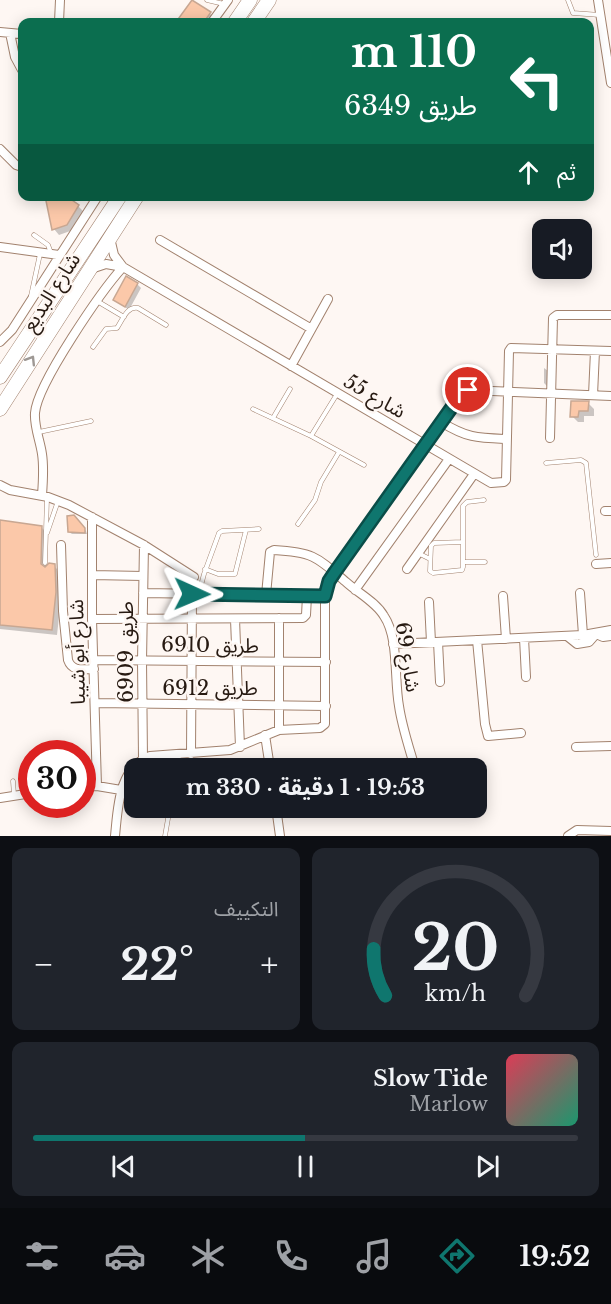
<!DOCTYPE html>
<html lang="ar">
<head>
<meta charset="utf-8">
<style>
  body { margin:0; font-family:"Libre Baskerville","Noto Sans Arabic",serif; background:#20242c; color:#f1f3f6; direction:rtl; height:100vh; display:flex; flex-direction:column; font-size:22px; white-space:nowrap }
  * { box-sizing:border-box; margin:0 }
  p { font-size:20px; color:#9ea1a6 }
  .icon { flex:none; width:33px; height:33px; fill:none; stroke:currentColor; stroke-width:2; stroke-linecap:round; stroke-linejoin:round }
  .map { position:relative; height:836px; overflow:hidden; direction:ltr }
  .drawer { display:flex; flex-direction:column; gap:12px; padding:12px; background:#0d0f14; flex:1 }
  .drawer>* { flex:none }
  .guide { position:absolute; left:18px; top:18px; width:576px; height:183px; border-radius:12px; box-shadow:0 3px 15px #0003; direction:rtl; background:#0b6e4f; color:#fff; overflow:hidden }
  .fabs { position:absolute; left:532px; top:219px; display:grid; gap:12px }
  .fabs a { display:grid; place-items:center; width:60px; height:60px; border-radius:12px; background:#171b24; box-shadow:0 3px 15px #0003; font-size:30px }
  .speed { position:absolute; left:18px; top:740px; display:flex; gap:12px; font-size:30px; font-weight:700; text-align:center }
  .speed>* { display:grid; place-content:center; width:78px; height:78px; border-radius:50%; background:#171b24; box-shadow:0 3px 15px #0003; line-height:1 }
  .speed .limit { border:9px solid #d22; background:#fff; color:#111 }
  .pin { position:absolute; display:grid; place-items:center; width:51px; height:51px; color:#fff; margin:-26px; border:3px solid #fff; border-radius:50%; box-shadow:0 2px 6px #0007 }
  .me { position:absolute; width:66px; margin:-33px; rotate:91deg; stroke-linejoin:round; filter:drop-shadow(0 0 4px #0008) }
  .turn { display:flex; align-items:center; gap:21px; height:126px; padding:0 18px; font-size:27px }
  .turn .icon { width:78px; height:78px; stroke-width:2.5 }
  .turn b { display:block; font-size:42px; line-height:51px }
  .then { display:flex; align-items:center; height:57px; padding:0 18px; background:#0003; gap:12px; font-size:22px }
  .big { font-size:45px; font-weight:700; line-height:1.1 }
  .drawer .widget { flex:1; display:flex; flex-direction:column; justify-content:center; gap:9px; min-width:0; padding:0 21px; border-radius:12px; background:#20242c }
  .drawer .dial { align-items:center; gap:0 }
  .dial svg { height:156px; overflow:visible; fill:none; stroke:#363941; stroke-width:7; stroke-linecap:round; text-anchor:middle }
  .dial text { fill:#f1f3f6; stroke:none }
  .song { display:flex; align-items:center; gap:18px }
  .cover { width:72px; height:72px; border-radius:9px; background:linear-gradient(135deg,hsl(350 70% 55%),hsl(160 70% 35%)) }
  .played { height:6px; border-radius:3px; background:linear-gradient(90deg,#0f766e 50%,#363941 50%) }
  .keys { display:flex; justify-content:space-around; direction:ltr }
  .heat { display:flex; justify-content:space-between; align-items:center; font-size:33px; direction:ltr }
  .drawer .tiles { flex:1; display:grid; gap:12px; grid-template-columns:1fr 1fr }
  .widget:last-child { grid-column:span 2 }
  .trip { position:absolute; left:124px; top:758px; width:363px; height:60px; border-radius:12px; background:#171b24; box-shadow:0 3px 15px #0003; font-weight:700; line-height:60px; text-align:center; direction:rtl }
  .tab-bar { display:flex; height:96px; justify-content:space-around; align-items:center; background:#090b0e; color:#9ea1a6 }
  .tab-bar .icon { width:42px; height:42px }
  .tab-bar .current { color:#0f766e }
  .tab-bar b { font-size:27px; color:#f1f3f6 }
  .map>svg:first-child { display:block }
</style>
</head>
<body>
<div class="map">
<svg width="611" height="836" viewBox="0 0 611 836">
  <rect width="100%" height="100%" fill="#fef7f3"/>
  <path fill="#0003" d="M194 1 215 18 212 22H178Z
    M78 206 84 212 73 230 59 235 54 229Z
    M137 284 141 288 129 310 115 300Z
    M544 368 551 373 550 389 544 383Z
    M588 403 594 409V416H584V422H578L572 416Z
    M77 519 86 531 87 534H72L69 532Z
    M0 521 41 527 47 533 46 567 54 566 60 572 61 599 57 635 0 629Z"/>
  <path fill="#fbc8a9" stroke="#c8a792" stroke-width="1.5" d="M192 0 211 12 204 22H176Z
    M45 196H66L79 205 67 225 52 230Z
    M126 276 138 283 125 307 113 300Z
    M571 401H589L588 411H579L578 417H570Z
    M74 515 85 528V533L68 532 67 516Z
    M0 520 42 526 41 564 45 567 49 563 55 564 56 592 52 630 0 625Z"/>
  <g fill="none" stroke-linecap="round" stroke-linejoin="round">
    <defs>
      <path id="service" d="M207 0 224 4
        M568 0 573 13 600 15
        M34 235 48 245 51 253
        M31 296 40 254
        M97 301 124 317
        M93 347 106 329 117 328C123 319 127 306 138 308L166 325
        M253 409 311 436 364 465
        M273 418 290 389
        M39 432 91 421
        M311 436 337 394
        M546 463 581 460 586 463 596 555
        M298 524 315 500 321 482 339 452
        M47 533 58 501
        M463 542 434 543 431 546 430 571 433 573 462 570 463 567V506L467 502 484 500
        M418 553 430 559
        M463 562H485
        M45 563 47 498
        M205 569 218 574H235L246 530
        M199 593 204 574 219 533 222 531 259 529
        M177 768 179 755
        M13 781 14 795
        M165 836 170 807"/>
      <path id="minor" d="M598 0 611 83
        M59 22 60 0
        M212 22 228 0
        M0 32 22 34
        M10 33 15 57 22 70
        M0 149 16 165 22 167
        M110 238 114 255 123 267
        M160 240 310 328
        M0 247 59 255
        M91 269 106 264 123 267 491 483 504 482 506 480 509 351 511 348 611 351
        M0 342 12 330 98 196
        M291 366 328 299
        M593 395 595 351
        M441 422C467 438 477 438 506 439
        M550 438 553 318 557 315H611
        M0 485 10 490 48 497 69 505 144 545 194 577
        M42 495C43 482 44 467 42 454 40 440 34 427 35 413 37 384 102 290 123 267
        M605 511H611
        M92 517V619L97 786
        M61 545 63 611 68 660C72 672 83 669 94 669
        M596 564 611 563
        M407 569 474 474
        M92 575 143 576
        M355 590 449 459
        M143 593 325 596
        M580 593 583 635
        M266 595 270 552 274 550C313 552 317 557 346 582 358 593 376 602 384 616 399 638 394 679 399 706 402 727 409 747 415 768
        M503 596 506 639
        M429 602 431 642
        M92 619 303 618 306 615 307 596
        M235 619 240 747
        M596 634 603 637 611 636
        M567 636 577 644 589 642 596 634
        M524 638 526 677
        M477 640 485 724 488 736 521 733
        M438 642 440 682
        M393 644 583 635 611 630
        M93 660 326 662
        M95 703 326 706
        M279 730V618
        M265 735 270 768
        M576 747 611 746
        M191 754 192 594
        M143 759 142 661 144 545
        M82 787 97 786 121 790
        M0 798 32 793
        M276 807 280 836
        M115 836C118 808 118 768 150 756L230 750 279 730 320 728 325 724V596L329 581 462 393 468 390 611 396
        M568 836 577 830 611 831"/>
      <path id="primary" d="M235 22 250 0
        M254 22 269 0
        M0 377 120 196
        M0 409 137 196"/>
    </defs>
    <use href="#service" stroke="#a2826e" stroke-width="5"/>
    <use href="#minor" stroke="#a2826e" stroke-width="10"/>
    <use href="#primary" stroke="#a2826e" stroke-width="15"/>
    <use href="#service" stroke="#fff" stroke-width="4"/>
    <use href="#minor" stroke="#fff" stroke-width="8"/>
    <use href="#primary" stroke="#fff" stroke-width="14"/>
  </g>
  <defs><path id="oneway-chevron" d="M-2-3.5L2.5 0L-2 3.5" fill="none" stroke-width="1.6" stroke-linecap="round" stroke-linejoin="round" transform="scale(1.5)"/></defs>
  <use stroke="#9e9894" href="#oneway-chevron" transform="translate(31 360) rotate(-58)"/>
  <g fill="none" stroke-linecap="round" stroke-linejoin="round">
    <defs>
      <path id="route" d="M192 594 325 596 329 581 335 572 462 393 468 390"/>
    </defs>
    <use href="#route" stroke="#0a4d48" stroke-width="15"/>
    <use href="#route" stroke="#0f766e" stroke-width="10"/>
  </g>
  <g text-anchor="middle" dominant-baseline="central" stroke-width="5" stroke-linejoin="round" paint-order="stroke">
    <g font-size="20" fill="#271a12" stroke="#fef7f3">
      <text transform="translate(51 292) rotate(-57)">شارع البديع</text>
      <text transform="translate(375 396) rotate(30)">شارع 55</text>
      <text transform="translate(210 645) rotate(1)">طريق 6910</text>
      <text transform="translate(77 652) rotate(-91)">شارع أبو شيبا</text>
      <text transform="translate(126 652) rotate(-90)">طريق 6909</text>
      <text transform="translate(408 657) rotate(81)">شارع 69</text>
      <text x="210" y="688">طريق 6912</text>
    </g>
  </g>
</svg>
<div class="fabs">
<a><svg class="icon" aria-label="sound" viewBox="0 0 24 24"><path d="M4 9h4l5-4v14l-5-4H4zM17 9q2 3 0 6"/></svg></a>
</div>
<div class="speed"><div class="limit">30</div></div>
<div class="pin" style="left:468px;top:390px;background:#d93025"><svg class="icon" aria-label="arrive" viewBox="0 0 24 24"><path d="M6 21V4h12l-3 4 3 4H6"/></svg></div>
<svg class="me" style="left:192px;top:594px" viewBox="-20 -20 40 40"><path d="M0-17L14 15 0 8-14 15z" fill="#0f766e" stroke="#fff" stroke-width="4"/></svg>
<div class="trip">19:53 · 1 دقيقة · 330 m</div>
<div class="guide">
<div class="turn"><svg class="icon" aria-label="left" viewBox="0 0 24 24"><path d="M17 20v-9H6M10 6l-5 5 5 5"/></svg><div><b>110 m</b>طريق 6349</div></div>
<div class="then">ثم<svg class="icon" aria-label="ahead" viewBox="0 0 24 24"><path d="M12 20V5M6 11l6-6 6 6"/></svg></div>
</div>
</div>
<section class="drawer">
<div class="tiles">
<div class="widget dial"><svg viewBox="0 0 100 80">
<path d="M14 69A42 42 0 1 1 86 69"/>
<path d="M14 69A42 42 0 0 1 8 45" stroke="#0f766e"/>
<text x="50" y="56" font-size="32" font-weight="700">20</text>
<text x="50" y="72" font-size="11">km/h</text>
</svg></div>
<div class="widget"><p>التكييف</p>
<div class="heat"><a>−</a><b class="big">22°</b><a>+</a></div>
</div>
<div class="widget">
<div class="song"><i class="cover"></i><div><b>Slow Tide</b><p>Marlow</p></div></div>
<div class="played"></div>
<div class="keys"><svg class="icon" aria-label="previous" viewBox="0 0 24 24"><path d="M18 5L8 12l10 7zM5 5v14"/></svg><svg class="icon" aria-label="pause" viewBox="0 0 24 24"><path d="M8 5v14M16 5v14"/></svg><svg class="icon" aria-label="next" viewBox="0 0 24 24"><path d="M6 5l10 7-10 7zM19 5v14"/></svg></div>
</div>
</div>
</section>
<nav class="tab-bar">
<b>19:52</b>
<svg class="icon current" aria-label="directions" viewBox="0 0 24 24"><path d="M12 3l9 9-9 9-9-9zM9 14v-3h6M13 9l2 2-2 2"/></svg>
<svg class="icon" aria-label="music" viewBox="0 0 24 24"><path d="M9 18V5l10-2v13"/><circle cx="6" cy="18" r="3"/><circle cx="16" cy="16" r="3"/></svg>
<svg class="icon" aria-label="phone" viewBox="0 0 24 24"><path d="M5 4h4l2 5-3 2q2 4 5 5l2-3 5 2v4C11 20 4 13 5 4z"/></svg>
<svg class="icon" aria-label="climate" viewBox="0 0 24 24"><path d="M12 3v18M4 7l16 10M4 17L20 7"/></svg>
<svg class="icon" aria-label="car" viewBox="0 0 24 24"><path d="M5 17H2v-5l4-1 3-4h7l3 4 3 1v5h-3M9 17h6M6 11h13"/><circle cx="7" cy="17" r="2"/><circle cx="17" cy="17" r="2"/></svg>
<svg class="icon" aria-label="filters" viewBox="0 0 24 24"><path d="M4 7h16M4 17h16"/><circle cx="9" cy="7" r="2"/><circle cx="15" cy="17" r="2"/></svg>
</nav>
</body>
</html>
